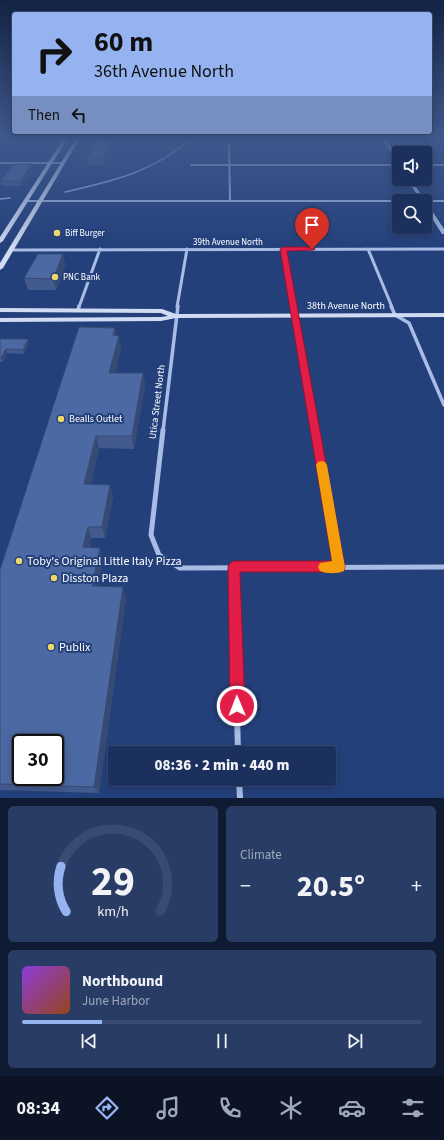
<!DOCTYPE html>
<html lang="en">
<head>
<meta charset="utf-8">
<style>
  body { margin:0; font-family:"Source Sans 3",sans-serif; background:#283c65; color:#f1f3f6; height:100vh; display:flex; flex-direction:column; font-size:15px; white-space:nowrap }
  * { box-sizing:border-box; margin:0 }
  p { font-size:13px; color:#a0a9bb }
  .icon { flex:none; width:22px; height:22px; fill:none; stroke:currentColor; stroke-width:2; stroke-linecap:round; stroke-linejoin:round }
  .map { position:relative; height:798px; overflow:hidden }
  .details { display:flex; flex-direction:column; gap:8px; padding:8px; background:#0f1a33; flex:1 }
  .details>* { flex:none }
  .banner { position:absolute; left:12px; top:12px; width:420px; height:122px; border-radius:4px; box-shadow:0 2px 10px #0003,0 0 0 1px #394b72; background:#95b2f1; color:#111; overflow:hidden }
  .fabs { position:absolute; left:392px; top:146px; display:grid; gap:8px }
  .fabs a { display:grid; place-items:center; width:40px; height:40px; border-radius:4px; background:#1b305c; box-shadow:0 2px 10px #0003,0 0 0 1px #394b72; font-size:20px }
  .speed { position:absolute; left:12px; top:734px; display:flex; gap:8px; font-size:20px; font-weight:700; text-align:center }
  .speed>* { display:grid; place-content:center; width:52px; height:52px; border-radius:50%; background:#1b305c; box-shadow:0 2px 10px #0003,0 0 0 1px #394b72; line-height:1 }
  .speed .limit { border:2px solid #111; border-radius:6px; background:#fff; color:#111 }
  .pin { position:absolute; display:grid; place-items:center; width:34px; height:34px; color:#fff; margin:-41px -17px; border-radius:50% 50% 50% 0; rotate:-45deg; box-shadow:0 0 4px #0007 }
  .pin .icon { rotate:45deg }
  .me { position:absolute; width:44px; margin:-22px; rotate:359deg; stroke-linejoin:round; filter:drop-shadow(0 0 3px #0008) }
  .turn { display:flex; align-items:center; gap:14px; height:84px; padding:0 16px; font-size:18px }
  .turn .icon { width:52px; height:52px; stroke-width:2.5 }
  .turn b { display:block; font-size:28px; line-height:34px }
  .then { display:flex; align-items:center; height:38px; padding:0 16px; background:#0003; gap:8px; font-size:15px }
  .big { font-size:30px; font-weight:800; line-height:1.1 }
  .details .widget { flex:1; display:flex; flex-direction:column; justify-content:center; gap:6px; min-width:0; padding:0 14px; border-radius:6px; background:#283c65 }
  .details .dial { align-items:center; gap:0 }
  .dial svg { height:104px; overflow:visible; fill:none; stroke:#394b72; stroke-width:7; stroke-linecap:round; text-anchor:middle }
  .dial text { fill:#f1f3f6; stroke:none }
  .song { display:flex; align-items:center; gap:12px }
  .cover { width:48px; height:48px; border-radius:6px; background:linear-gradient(135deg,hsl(270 70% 55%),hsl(20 70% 35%)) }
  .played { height:4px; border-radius:2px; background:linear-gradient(90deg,#95b2f1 20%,#394b72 20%) }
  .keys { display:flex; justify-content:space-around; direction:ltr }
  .heat { display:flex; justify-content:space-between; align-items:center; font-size:22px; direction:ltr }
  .details .tiles { flex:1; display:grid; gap:8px; grid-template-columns:1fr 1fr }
  .widget:last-child { grid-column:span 2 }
  .trip { position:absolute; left:108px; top:746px; width:228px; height:40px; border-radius:4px; background:#1b305c; box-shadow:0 2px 10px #0003,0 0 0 1px #394b72; font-weight:800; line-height:40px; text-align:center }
  .menu { display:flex; height:64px; justify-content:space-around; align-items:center; background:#0b1325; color:#a0a9bb }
  .menu .icon { width:28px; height:28px }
  .menu .selected { color:#95b2f1 }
  .menu b { font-size:18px; color:#f1f3f6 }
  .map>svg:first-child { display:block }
</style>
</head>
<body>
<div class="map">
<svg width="444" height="798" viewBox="0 0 444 798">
  <rect width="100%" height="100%" fill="#24407b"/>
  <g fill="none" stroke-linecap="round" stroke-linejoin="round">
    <path stroke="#9cb6e5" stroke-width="1.5" d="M65 192C112 181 155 172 191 138
      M0 199 10 198"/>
    <path stroke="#a8bce5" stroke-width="2" d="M229 144 230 201
      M0 163H63
      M191 165H399
      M425 165H444
      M26 201H399
      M425 201H444"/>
    <path stroke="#a8bce5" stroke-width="3" d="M284 249 294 307
      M368 249 392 307
      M11 250 444 249
      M79 307 100 249
      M177 307 187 249"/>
    <path stroke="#a8bce5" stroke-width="3.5" d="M294 306 315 431
      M391 306 395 315 409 323 444 405
      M78 310 79 306
      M163 431 178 306"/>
    <path stroke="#a8bce5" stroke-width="5" d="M163 430 151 535 159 555 180 568 444 567
      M315 430 339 567
      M234 567 235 591"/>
    <path stroke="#a8bce5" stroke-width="6" d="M234 590 238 753
      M239 779 240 798"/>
    <path fill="#a8bce5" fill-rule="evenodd" d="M381 138H385L399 159V163H398Z
      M407 179H411L425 201H421Z
      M425 203H427L444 229V234H442L425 207Z"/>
    <path fill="#d1dcf4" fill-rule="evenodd" d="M64 138H68L3 241 0 243V237Z
      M76 138H80L3 268 0 270V263Z
      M0 308 162 309 176 314 444 313V317L176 318 161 321 0 322V318L161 317 168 316 161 313 0 312Z"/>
  </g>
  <path fill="#425a8d" d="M99 138H115V141L103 165H88L87 158Z
    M32 164 34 169 22 186H2L0 181Z
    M63 254 65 266 56 290H28L24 278Z
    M115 328 116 336 121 348 115 373H143L145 386 134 449 99 448 91 484 113 497 105 538H91L90 548H100L103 560 98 586 126 598 99 793 0 790V570Z
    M0 339 29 343 24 354 7 353 3 362H0Z"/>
  <path fill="#364a73" d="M113 138H115V141L103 165 102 158Z
    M32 164 34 169 22 186 20 181Z
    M63 254 65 266 56 290 53 279Z
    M115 328 117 340 113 335Z
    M119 336 121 348 112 385 109 373Z
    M28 339 29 343 24 354 23 350Z
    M6 349 7 353 3 362 1 358Z
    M143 373 145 386 134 449 132 436Z
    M96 436 99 448 88 496 84 484Z
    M110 485 113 497 105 538 102 527Z
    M88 527 91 538 87 559 83 547Z
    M100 548 103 560 96 597 92 586Z
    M123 587 126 598 99 793 94 787Z"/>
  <path fill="#4d69a4" stroke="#364a73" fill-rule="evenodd" d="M99 138H113L102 158H87Z
    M14 164H32L20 181H0Z
    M38 254H63L53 279 24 278Z
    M79 327 115 328 113 335 119 336 109 373H143L132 436H96L84 484 110 485 102 527H88L83 547 100 548 92 586 123 587 94 787 0 784V570ZM21 743H55V777H21Z
    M0 339H28L23 350 6 349 1 358H0Z"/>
  <linearGradient id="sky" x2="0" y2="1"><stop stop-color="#142344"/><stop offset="0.55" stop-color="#3f598d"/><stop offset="1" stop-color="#3f598d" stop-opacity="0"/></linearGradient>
  <rect width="444" height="250" fill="url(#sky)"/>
  <path fill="#e11d48" stroke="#92132f" d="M312 247 315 249 314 250 287 251 345 567 344 571 339 572H240L245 706 243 712 237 714 232 712 230 706 228 567 230 563 234 561H332L280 249 284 247Z"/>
  <path fill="#f59e0b" d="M321 461 325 462 327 465 345 567 344 571C337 574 327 574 320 571L318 567 320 563 332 561 316 465 318 462Z"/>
  <g fill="#eed86c" stroke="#24407b" stroke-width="1.5">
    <circle cx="57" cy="233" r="4"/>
    <circle cx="55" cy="277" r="4"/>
    <circle cx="61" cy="419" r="4"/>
    <circle cx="19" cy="561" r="4"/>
    <circle cx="54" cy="578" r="4"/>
    <circle cx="51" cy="647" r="4"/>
  </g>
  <g text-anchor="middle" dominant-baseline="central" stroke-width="4" stroke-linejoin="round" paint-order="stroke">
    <g font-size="9" fill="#fff" stroke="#24407b" text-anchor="start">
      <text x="65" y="233">Biff Burger</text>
      <text x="63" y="277">PNC Bank</text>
    </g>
    <g font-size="9" fill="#fff" stroke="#24407b">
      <text x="228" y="242">39th Avenue North</text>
    </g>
    <g font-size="10" fill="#fff" stroke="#24407b">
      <text x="346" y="306">38th Avenue North</text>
      <text transform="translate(157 402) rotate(-83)">Utica Street North</text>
    </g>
    <g font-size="10" fill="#fff" stroke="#24407b" text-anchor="start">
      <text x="69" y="419">Bealls Outlet</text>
    </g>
    <g font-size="12" fill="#fff" stroke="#24407b" text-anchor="start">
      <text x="27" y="561">Toby's Original Little Italy Pizza</text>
      <text x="62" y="578">Disston Plaza</text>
      <text x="59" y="647">Publix</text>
    </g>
  </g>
</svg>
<div class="fabs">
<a><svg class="icon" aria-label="sound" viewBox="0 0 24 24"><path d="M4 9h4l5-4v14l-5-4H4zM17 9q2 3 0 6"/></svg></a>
<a><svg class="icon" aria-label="search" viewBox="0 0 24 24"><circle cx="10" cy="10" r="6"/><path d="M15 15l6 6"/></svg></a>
</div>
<div class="speed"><div class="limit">30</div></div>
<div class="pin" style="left:312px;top:249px;background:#d93025"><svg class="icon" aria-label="arrive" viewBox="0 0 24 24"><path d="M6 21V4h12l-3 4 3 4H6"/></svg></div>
<svg class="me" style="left:237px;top:706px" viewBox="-20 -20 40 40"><circle r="17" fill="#e11d48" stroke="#fff" stroke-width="3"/><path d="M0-11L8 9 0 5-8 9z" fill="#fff"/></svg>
<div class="trip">08:36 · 2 min · 440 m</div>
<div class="banner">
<div class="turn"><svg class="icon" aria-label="right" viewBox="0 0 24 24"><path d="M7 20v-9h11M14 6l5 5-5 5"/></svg><div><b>60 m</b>36th Avenue North</div></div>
<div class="then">Then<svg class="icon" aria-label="left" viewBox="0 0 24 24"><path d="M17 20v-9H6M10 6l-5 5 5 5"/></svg></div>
</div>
</div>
<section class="details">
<div class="tiles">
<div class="widget dial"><svg viewBox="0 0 100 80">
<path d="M14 69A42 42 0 1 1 86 69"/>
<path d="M14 69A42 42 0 0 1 10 34" stroke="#95b2f1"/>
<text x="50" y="56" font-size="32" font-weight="700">29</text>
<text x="50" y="72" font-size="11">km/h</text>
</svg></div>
<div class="widget"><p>Climate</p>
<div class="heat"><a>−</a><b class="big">20.5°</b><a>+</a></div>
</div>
<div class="widget">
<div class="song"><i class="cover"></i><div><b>Northbound</b><p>June Harbor</p></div></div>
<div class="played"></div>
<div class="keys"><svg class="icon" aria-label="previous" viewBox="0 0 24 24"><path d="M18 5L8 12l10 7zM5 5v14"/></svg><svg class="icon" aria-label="pause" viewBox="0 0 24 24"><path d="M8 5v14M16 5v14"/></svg><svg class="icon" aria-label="next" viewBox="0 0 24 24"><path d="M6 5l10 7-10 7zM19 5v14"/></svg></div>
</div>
</div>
</section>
<nav class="menu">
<b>08:34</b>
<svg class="icon selected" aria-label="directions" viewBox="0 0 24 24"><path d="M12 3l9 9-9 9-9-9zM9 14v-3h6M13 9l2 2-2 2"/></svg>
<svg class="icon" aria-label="music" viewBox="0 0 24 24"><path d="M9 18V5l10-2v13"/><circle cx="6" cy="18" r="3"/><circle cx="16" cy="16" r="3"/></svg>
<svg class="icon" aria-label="phone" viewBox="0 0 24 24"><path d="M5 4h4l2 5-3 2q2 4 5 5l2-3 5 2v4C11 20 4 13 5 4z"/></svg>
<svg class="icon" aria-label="climate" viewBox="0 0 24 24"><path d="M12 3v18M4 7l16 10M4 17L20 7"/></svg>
<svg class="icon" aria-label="car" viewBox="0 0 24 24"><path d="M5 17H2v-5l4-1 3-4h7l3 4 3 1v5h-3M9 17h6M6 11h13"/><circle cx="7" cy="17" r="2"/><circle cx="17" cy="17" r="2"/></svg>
<svg class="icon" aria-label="filters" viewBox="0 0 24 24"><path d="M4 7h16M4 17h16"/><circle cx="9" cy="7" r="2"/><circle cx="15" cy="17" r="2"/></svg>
</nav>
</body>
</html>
